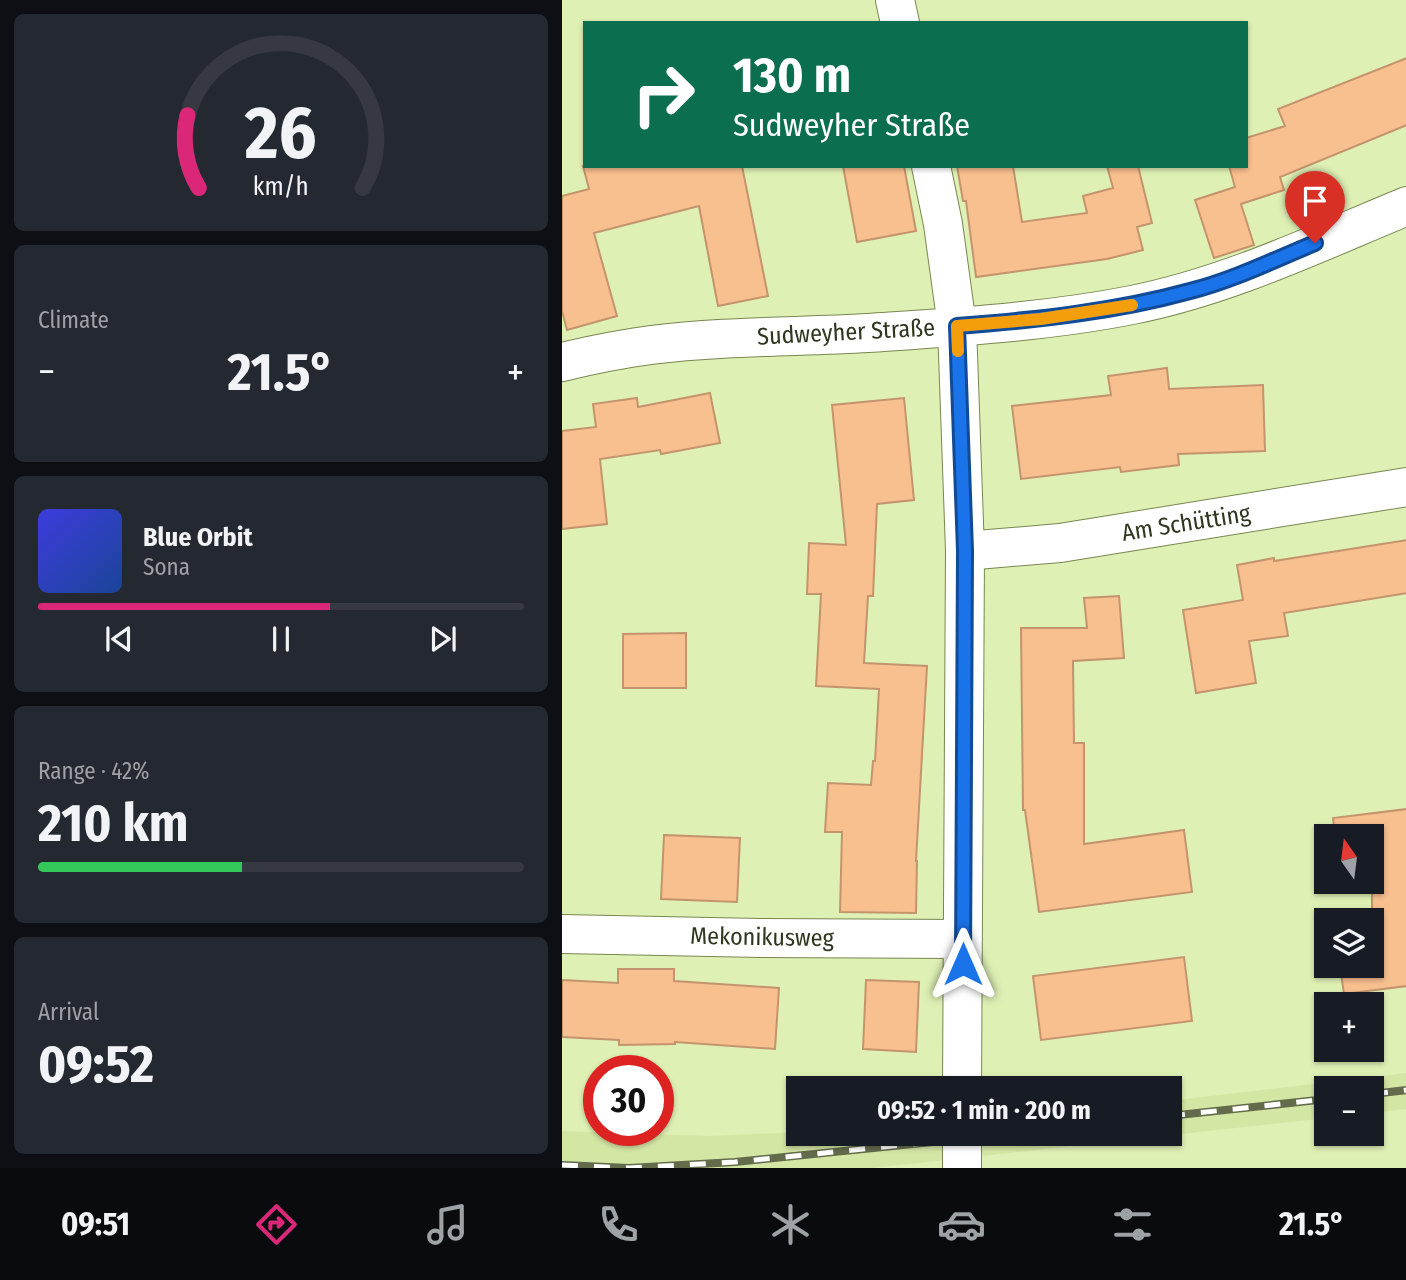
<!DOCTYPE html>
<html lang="en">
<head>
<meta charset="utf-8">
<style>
  body { margin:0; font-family:"Fira Sans Condensed",sans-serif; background:#242831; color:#f1f3f6; height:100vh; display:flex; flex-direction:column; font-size:26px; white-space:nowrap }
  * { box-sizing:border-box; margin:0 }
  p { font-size:23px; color:#9ea1a6 }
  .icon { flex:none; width:38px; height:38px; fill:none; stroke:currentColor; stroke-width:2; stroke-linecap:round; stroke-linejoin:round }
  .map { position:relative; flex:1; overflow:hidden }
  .side { display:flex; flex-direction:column; gap:14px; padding:14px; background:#0d0f14; width:562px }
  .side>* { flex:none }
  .banner { position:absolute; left:21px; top:21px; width:665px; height:147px; border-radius:0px; box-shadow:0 2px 5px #0004; background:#0b6e4f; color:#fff; overflow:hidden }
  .needle { width:46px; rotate:346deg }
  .buttons { position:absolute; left:752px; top:824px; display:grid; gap:14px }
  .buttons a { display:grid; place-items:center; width:70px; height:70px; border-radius:0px; background:#171b24; box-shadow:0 2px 5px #0004; font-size:35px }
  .speed { position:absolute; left:21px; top:1055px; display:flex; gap:14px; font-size:35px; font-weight:700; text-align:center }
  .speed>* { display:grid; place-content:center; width:91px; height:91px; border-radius:50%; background:#171b24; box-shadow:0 2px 5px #0004; line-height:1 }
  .speed .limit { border:10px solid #d22; background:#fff; color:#111 }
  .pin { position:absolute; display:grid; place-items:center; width:60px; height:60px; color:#fff; margin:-72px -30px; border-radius:50% 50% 50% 0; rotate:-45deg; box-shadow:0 0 7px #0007 }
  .pin .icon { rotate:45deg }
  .me { position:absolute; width:77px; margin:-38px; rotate:0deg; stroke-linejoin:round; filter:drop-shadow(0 0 5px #0008) }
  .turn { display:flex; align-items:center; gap:24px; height:147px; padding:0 35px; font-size:32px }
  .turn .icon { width:91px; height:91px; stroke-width:2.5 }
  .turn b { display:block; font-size:49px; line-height:60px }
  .big { font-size:52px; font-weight:700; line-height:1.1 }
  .side .widget { flex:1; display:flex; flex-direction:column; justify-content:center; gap:10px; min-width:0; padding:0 24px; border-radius:10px; background:#242831 }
  .side .dial { align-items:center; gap:0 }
  .dial svg { height:182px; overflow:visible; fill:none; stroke:#363941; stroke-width:7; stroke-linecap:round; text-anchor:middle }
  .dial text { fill:#f1f3f6; stroke:none }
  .song { display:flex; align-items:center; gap:21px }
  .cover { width:84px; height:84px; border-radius:10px; background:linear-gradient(135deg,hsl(240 70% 55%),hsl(220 70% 35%)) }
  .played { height:7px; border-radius:4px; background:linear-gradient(90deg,#db2777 60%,#363941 60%) }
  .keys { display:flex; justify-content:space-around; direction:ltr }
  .heat { display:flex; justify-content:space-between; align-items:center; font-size:38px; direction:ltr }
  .charge { height:10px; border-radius:5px; background:linear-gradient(90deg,#34c759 42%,#363941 0) }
  .trip { position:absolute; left:224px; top:1076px; width:396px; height:70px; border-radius:0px; background:#171b24; box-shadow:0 2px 5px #0004; font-weight:700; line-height:70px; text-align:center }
  .tabs { display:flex; height:112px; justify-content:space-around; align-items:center; background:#090b0e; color:#9ea1a6 }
  .tabs .icon { width:49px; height:49px }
  .tabs .selected { color:#db2777 }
  .tabs b { font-size:32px; color:#f1f3f6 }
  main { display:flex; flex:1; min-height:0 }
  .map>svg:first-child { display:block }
</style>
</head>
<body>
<main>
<section class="side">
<div class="widget dial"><svg viewBox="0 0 100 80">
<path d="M14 69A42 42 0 1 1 86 69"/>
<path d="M14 69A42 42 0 0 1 9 37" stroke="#db2777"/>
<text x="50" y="56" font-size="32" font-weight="700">26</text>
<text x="50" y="72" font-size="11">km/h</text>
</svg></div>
<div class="widget"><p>Climate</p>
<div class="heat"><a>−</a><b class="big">21.5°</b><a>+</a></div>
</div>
<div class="widget">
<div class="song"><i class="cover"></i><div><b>Blue Orbit</b><p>Sona</p></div></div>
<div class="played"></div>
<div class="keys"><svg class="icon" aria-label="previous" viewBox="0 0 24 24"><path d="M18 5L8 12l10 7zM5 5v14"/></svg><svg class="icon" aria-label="pause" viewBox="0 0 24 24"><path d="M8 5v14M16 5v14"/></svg><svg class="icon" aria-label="next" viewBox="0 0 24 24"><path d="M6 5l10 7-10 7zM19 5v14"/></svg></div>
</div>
<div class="widget"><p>Range · 42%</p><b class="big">210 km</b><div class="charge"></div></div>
<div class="widget"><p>Arrival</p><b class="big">09:52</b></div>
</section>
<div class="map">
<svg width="845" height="1168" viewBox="0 0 845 1168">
  <rect width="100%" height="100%" fill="#dff0b5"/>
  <path fill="#d4e6a4" d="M844 1073V1109L810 1113V1088H765V1118L311 1168H0V1131L148 1136 236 1132V1134H607V1101Z"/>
  <path fill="#f8bf8f" stroke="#c4946c" stroke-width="2" d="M845 58V125L718 177 722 190 679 204 692 245 652 258 633 200 673 187 667 166H684V138L723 126 716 109Z
    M21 166H180L206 296 156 306 137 206 32 233 55 316 5 330 0 311V196L27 189Z
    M281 166H342L354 231 295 242Z
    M395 166H451L460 222 525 213 521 196 551 188 545 166H576L590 223 575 227 581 250 545 259 414 277 404 201H401Z
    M605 368 607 389 701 385 703 451 616 454 617 465 559 472 558 467 459 479 450 406 549 395 546 376Z
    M148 393 158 443 99 454 98 450 38 459 45 524 0 529V431L34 427 31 404 75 398 76 407Z
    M342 398 352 500 315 504 311 596H306L302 663 365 666 354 861H355L354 913 278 912 280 832H263L266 783 309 785 311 761H313L317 689 254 686 259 594H245L247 543 284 545 270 405Z
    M845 540V593L722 613 726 636 687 641 694 683 634 693 621 610 681 600 675 565 712 558V561Z
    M557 596 562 658 511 661 512 743H522V844L622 830 630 892 477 912 463 810H461L459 628H525L522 598Z
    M124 633V688H61V634Z
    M845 809V986L782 994 778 966H810V836H773L771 818Z
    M102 835 178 838 175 902 99 899Z
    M622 957 630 1021 479 1040 471 976Z
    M56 969H112V981L217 988 213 1049 113 1042V1044L57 1045V1040L0 1037V980L56 983Z
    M304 980 357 982 354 1052 301 1049Z"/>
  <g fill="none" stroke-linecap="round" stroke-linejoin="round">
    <defs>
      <path id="minor" d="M333 0 338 23
        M369 166 381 224 395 326 403 551 400 1088
        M0 362C29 355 59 349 89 345 161 336 234 337 306 333 394 327 484 322 570 305 666 286 755 243 845 206
        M403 551 498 543 845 487
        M0 934 198 938 401 939
        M400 1134V1168"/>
    </defs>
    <use href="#minor" stroke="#788750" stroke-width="40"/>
    <use href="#minor" stroke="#fff" stroke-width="38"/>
    <defs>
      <path id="rail" d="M810 1094 845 1090
        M607 1116 765 1099
        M0 1165 67 1168 173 1162 450 1134"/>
    </defs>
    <use href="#rail" stroke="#626b4a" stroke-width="8"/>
    <use href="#rail" stroke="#fff" stroke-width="5" stroke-dasharray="16" stroke-linecap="butt"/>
  </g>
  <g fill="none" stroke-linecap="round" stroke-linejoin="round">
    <defs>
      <path id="route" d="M401 964 403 551 395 326C473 320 552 312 628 291 671 280 712 260 753 243"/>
    </defs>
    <use href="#route" stroke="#114b97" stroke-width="18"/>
    <use href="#route" stroke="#1a73e8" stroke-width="12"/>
    <path stroke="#f59e0b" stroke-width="12" d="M396 351 395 326 479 319 570 305"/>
  </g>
  <g text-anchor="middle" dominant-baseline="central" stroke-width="7" stroke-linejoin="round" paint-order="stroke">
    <g font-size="24" fill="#30361f" stroke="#fff">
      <text transform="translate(284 332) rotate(-3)">Sudweyher Straße</text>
      <text transform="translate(624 523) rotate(-9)">Am Schütting</text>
      <text transform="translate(200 937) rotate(1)">Mekonikusweg</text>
    </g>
  </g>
</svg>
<div class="buttons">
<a><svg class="needle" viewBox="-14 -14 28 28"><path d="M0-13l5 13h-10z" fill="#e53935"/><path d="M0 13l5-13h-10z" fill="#9ea1a6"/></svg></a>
<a><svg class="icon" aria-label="layers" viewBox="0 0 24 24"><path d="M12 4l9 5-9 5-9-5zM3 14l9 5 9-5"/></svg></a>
<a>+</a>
<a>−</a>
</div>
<div class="speed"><div class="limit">30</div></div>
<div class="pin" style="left:753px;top:243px;background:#d93025"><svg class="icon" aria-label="arrive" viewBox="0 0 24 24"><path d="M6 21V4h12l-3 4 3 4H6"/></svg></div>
<svg class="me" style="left:401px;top:964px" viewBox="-20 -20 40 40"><path d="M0-17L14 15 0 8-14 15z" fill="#1a73e8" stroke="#fff" stroke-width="4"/></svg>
<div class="trip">09:52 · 1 min · 200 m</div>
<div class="banner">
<div class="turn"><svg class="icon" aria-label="right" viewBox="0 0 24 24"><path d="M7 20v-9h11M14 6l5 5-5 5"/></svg><div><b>130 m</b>Sudweyher Straße</div></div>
</div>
</div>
</main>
<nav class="tabs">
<b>09:51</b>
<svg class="icon selected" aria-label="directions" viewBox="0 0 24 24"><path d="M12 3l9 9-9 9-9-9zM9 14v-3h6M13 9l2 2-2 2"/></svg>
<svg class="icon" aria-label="music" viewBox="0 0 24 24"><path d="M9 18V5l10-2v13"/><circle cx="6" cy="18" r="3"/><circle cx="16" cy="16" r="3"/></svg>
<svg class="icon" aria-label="phone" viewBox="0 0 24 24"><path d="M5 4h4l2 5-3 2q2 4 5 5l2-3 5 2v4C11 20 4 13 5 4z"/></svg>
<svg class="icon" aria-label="climate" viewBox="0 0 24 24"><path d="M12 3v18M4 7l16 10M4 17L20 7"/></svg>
<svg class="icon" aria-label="car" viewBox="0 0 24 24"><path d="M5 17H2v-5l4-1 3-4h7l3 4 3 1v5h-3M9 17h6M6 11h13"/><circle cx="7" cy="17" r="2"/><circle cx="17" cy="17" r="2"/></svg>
<svg class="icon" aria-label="filters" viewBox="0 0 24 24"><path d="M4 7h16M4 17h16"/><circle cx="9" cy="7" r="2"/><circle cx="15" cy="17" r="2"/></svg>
<b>21.5°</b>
</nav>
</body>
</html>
